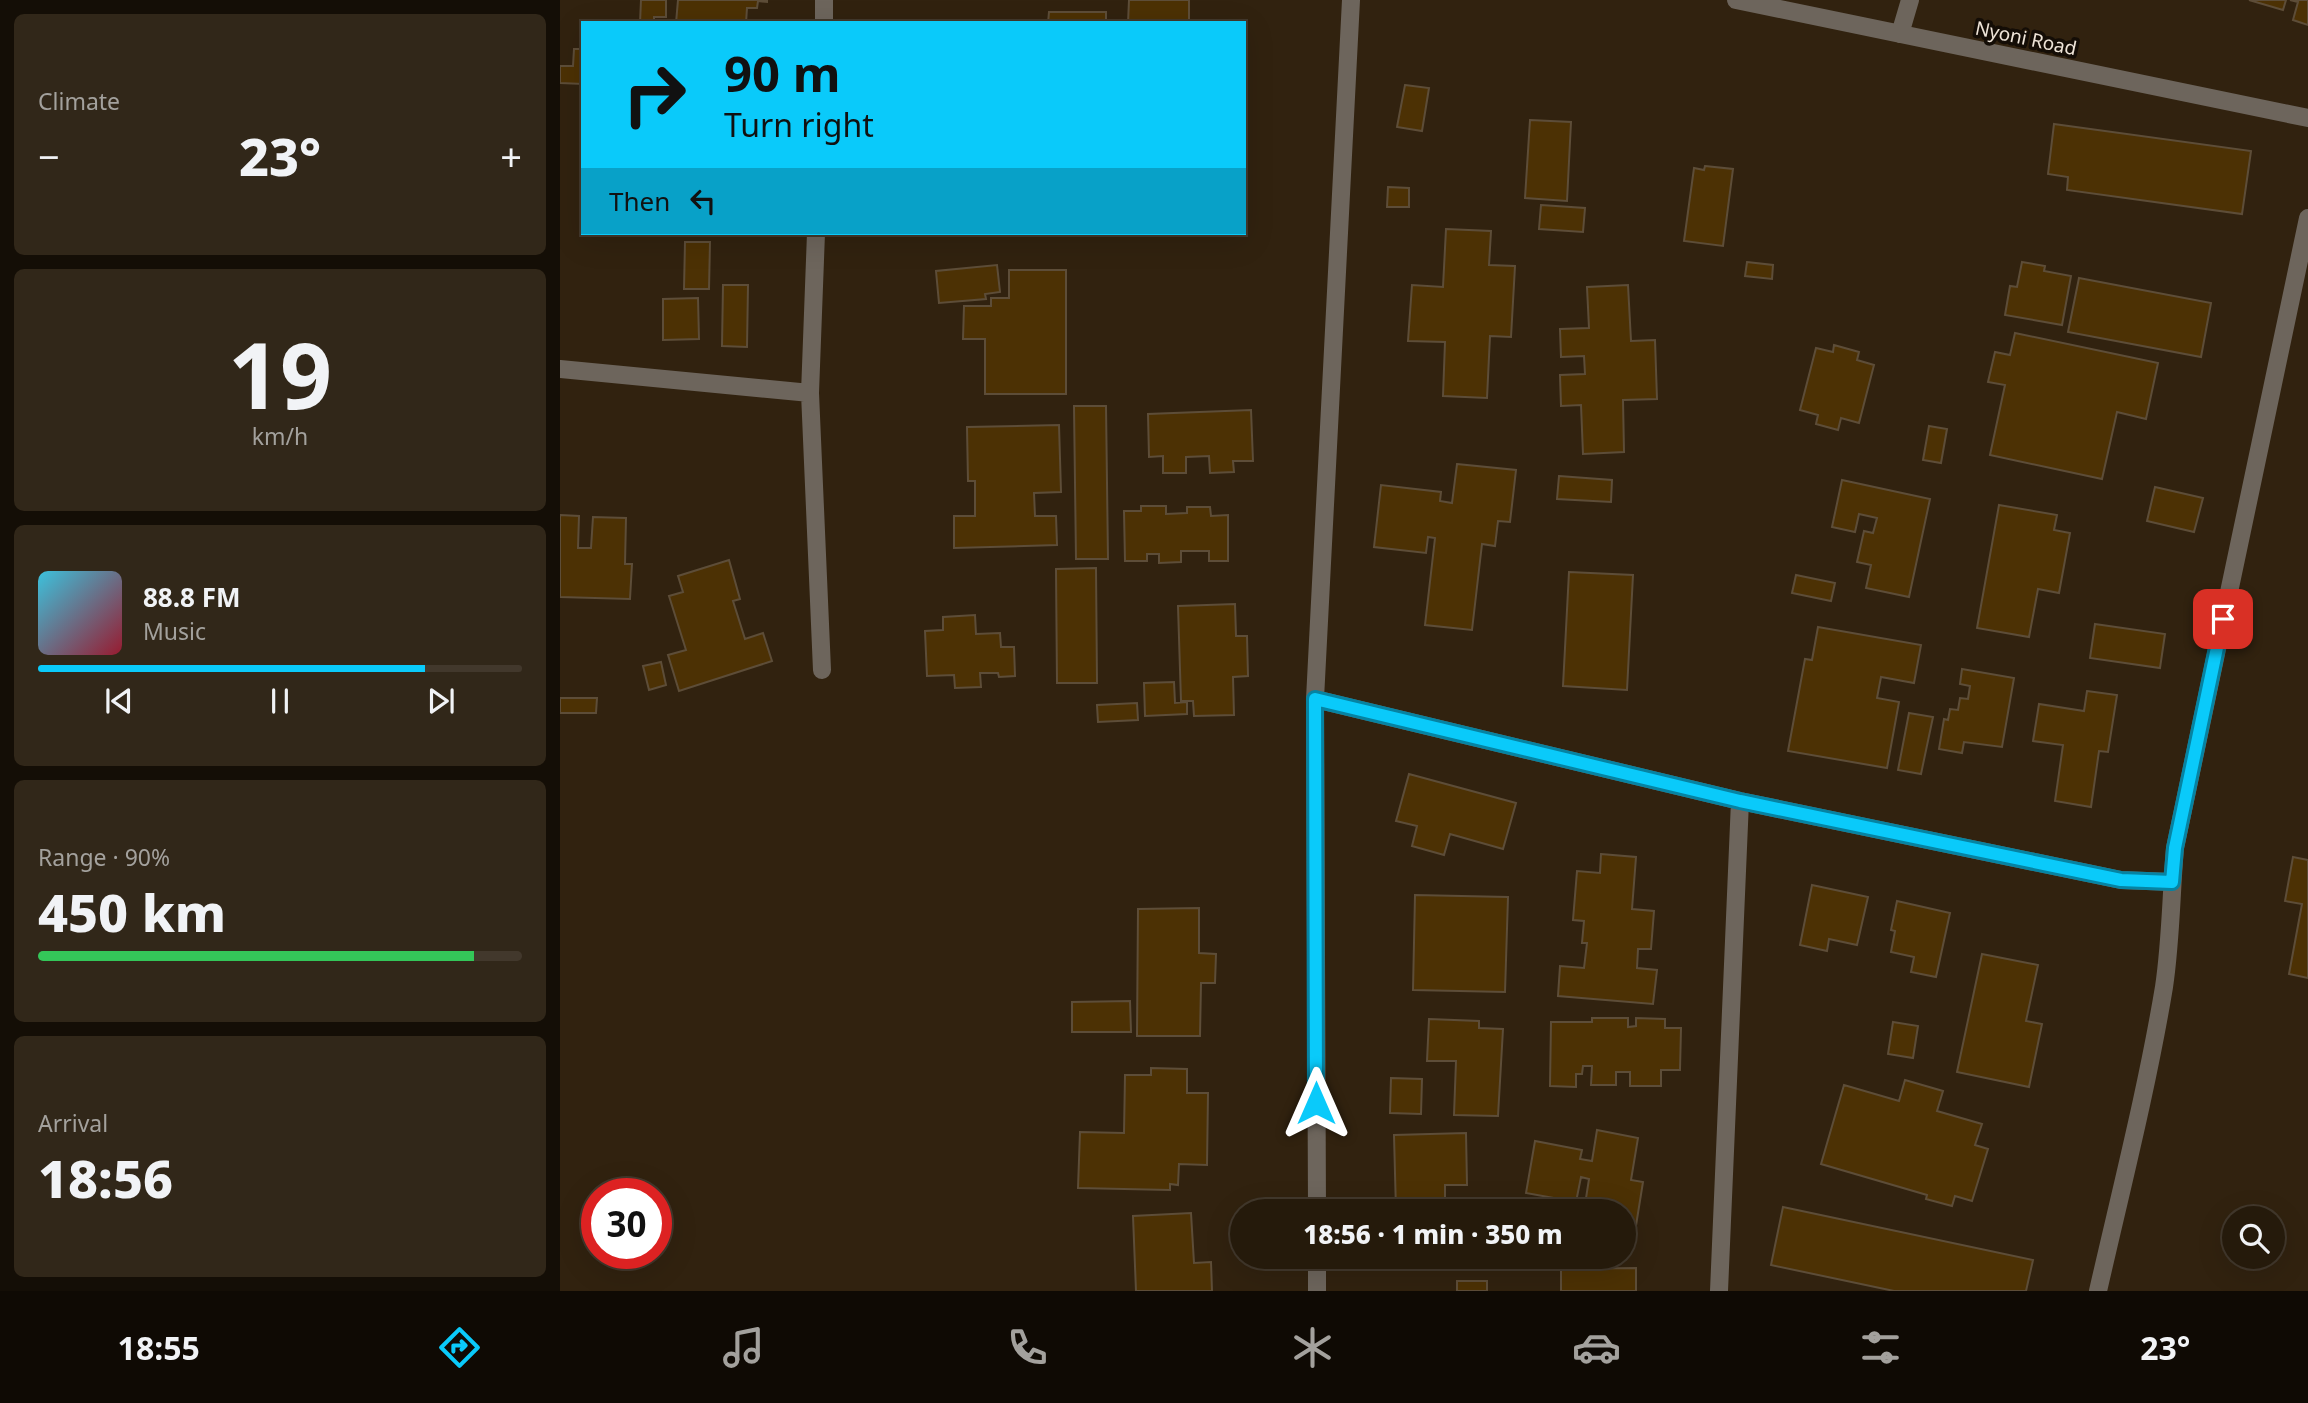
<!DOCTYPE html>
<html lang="en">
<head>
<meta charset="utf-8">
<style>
  body { margin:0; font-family:"Noto Sans",sans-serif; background:#312719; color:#f1f3f6; height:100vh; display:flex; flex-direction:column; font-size:26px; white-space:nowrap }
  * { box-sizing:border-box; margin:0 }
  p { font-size:23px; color:#a3a19d }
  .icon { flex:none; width:38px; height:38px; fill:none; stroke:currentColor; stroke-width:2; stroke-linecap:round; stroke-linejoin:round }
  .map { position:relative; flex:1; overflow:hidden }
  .side { display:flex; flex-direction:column; gap:14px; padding:14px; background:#140e06; width:560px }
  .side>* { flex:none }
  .hud { position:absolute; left:21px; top:21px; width:665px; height:214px; border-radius:0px; box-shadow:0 7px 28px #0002,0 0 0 2px #42382c; background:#0acafa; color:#111; overflow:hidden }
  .controls { position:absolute; left:1662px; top:1206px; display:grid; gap:14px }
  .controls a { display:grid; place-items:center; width:63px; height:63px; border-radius:50%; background:#251a0b; box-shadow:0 7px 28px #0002,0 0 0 2px #42382c; font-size:35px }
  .speed { position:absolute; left:21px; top:1178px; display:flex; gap:14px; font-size:35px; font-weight:700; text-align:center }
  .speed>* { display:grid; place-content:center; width:91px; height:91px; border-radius:50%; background:#251a0b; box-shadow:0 7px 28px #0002,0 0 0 2px #42382c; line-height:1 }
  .speed .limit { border:10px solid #d22; background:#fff; color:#111 }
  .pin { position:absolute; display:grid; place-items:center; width:60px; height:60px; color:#fff; margin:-30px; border-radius:14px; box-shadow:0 4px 10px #0006 }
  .me { position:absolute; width:77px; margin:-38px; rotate:0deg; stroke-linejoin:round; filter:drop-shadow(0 0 5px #0008) }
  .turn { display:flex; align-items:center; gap:24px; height:147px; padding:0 28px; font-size:32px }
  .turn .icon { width:91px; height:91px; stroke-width:2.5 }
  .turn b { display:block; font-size:49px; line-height:60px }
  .then { display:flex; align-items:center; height:66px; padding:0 28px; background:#0003; gap:14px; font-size:26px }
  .big { font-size:52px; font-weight:800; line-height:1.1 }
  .side .widget { flex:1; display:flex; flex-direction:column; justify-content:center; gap:10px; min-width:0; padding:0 24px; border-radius:10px; background:#312719 }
  .side .dial { align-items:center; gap:0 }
  .dial b { font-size:91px; line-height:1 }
  .song { display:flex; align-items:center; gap:21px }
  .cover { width:84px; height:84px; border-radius:10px; background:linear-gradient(135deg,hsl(190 70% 55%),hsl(350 70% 35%)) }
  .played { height:7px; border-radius:4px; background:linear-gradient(90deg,#0acafa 80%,#42382c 80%) }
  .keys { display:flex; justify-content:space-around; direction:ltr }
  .heat { display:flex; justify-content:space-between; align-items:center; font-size:38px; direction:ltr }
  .charge { height:10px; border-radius:5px; background:linear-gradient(90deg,#34c759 90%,#42382c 0) }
  .trip { position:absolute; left:670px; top:1199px; width:406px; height:70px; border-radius:35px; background:#251a0b; box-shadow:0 7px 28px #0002,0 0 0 2px #42382c; font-weight:800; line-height:70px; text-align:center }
  .tabs { display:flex; height:112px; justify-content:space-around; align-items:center; background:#0f0a04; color:#a3a19d }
  .tabs .icon { width:49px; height:49px }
  .tabs .active { color:#0acafa }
  .tabs b { font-size:32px; color:#f1f3f6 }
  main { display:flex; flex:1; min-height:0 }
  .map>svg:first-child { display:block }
</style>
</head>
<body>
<main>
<section class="side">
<div class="widget"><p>Climate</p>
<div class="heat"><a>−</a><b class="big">23°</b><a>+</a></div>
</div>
<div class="widget dial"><b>19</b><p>km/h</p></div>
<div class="widget">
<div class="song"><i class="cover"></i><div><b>88.8 FM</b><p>Music</p></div></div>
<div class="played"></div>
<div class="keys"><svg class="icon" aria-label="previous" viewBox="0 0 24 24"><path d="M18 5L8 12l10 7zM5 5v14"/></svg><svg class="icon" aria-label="pause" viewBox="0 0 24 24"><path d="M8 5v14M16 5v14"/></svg><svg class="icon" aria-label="next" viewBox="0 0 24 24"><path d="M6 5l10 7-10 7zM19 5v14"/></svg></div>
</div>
<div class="widget"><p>Range · 90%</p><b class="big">450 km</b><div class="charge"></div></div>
<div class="widget"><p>Arrival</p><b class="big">18:56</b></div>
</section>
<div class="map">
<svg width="1748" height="1291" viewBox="0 0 1748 1291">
  <rect width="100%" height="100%" fill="#31220f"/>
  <path fill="#4c3104" stroke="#5d4d38" stroke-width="2" d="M81 0H106V17H94V23H80Z
    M118 0H207V2L198 1 197 8H187L186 23H116Z
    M569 0H629V23H568Z
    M1689 0H1726L1723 10Z
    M1730 0H1748V25L1733 20 1738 2Z
    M489 12H546V23H488Z
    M14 49H23V84L0 83V66H13Z
    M845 85 869 88 862 131 837 127Z
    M970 120 1011 122 1007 201 965 198Z
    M1494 124 1691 151 1682 214 1507 190 1508 177 1488 174Z
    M1145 166 1173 169 1163 246 1124 241 1134 168 1144 170Z
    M828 187 849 188V207H827Z
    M981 205 1025 208 1023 232 979 229Z
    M886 229 931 231 929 265 955 266 951 337 930 336 927 398 883 396 885 342 848 341 852 285 883 287Z
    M125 242H150L149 289H124Z
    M1187 262 1213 265 1212 279 1185 276Z
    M1462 262 1485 266 1484 271 1511 276 1502 325 1445 315 1450 286 1457 287Z
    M437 265 440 292 425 294 426 299 379 303 376 271Z
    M449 270H506V394H425V339H403L404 306H431V298H449Z
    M1519 278 1651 303 1641 357 1508 332Z
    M163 285H188L187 347 162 346Z
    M1068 285 1071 341 1095 340 1097 399 1063 400 1064 452 1023 454 1021 405 1001 406 1000 375 1025 374 1024 356 1001 357 1000 329 1029 328 1027 287Z
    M138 298 139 339 103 340V299Z
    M1455 333 1598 363 1586 419 1557 412 1542 479 1430 455 1445 385 1428 382 1435 352 1450 355Z
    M1274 345 1299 352 1297 360 1314 365 1299 423 1281 418 1278 430 1256 424 1258 415 1240 410 1256 348 1273 352Z
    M514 406H546L548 559H516Z
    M691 410 693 461H673L674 472 650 473 649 456 626 457V473H603V456L589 457 588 414Z
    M499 425 501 492 474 493 475 516H496L497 545 394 548V516H415V481H408L407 427Z
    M1369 426 1387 429 1381 463 1363 460Z
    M897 464 956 470 950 522 938 521 935 546 922 544 912 630 865 625 875 538 868 537 866 553 814 547 821 485 881 492 880 501 892 503Z
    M999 476 1052 480 1051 502 997 499Z
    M1282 480 1370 499 1349 597 1306 588 1311 565 1297 562 1304 531 1313 533 1317 518 1299 514 1295 532 1272 527Z
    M1595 487 1643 498 1634 532 1587 521Z
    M1439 505 1497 515 1494 530 1510 533 1499 593 1478 589 1469 637 1417 628Z
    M581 506H606V514L627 513V507H650L651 516 668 515V561H649V551H621V562L599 563V554H587V561H565L564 511H581Z
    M0 515 19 516 18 548H31L33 517 66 518 65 564H72L70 599 0 597Z
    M169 560 180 599 173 601 185 639 203 633 212 661 119 691 108 655 126 650 109 596 123 592 118 576Z
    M536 568 537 683H497L496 569Z
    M1009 572 1073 575 1067 690 1003 686Z
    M1236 575 1275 583 1271 601 1232 593Z
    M675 604 676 636H687L688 676 673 677 674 715 634 716 633 701H621L618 606Z
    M415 615 416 634 440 633 441 647H454L455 676 439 677 438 673H420L421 687 395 688 394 675 367 676 365 631 383 630V617Z
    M1535 624 1605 634 1600 668 1530 658Z
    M1258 627 1361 645 1354 683 1321 677 1317 698 1339 702 1327 768 1228 751 1245 659 1252 660Z
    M101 662 106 685 89 690 83 666Z
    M1402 669 1454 678 1442 747 1404 742 1402 753 1379 749 1384 719 1388 720 1390 709 1398 710 1400 698 1408 699 1410 686 1400 684Z
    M614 682 615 703 627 702V714L585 716 584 683Z
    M1527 691 1557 695 1548 752 1539 751 1531 807 1495 801 1503 745 1473 741 1479 704 1524 711Z
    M0 698H37L36 713H0Z
    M577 703 578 720 538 722 537 705Z
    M1349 713 1373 717 1361 774 1338 770Z
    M849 774 956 803 943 849 890 834 884 855 852 846 857 826 836 821Z
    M1041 854 1076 857 1072 909 1094 911 1091 949H1078L1077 968 1097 970 1093 1004 998 996 1000 966 1024 968 1027 943H1022L1024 921 1013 920 1017 871 1040 873Z
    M1733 857 1748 860V978L1729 974 1742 904 1725 901Z
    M1252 885 1308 897 1297 945 1269 939 1267 951 1240 945Z
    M855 895 948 897 945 992 853 990Z
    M1337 901 1390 913 1376 977 1351 972 1354 957 1331 952 1335 931 1331 930Z
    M639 908V953L656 954 655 983H641L640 1036H577L578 909Z
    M1422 954 1478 965 1466 1021 1482 1024 1469 1087 1397 1072Z
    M570 1001 571 1032H512V1002Z
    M1032 1018H1068V1027L1076 1026V1018L1105 1019V1028H1121L1120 1070H1101V1086H1070V1072H1056V1085H1031L1032 1066H1023L1022 1074H1016V1087L990 1086 991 1022H1032Z
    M869 1019 919 1021V1028L943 1029 938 1116 894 1115 896 1061H867Z
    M1333 1022 1358 1026 1353 1058 1328 1054Z
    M591 1068 627 1069V1093H648L647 1165 619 1164 618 1185 610 1184V1190L518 1188 520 1132 564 1133 565 1075H591Z
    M831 1078 862 1079 861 1114 830 1113Z
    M1345 1080 1383 1091 1377 1111 1422 1124 1415 1145 1428 1149 1412 1201 1395 1196 1392 1206 1366 1199 1367 1195 1261 1164 1284 1085 1339 1101Z
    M1037 1130 1078 1138 1071 1180 1083 1182 1074 1238 1064 1236V1211H1024L1029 1179 1021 1177 1016 1202 966 1193 975 1141 1022 1150 1020 1159 1032 1161Z
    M906 1133 907 1185H885V1211H836L834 1135Z
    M1223 1207 1473 1260 1466 1291H1334L1211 1265Z
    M631 1213 634 1263 651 1262 652 1291H576L573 1216Z
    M1076 1268V1291H1001V1269Z
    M897 1281H927V1291H897Z"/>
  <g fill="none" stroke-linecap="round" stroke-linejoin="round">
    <path stroke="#6d655c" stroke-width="18" d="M1176 0 1748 118
      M264 23V0
      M1340 34 1350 0
      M256 233 250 393 262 670
      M0 369 250 393
      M755 699 1180 801 1561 880 1612 882
      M757 1211 755 699 791 0
      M757 1256V1291
      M1159 1291 1180 801
      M1538 1291C1561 1190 1587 1089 1604 987 1611 940 1611 894 1615 848L1748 218"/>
  </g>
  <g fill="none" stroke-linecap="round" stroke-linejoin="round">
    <defs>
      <path id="route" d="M756 1103 755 699 1180 801 1561 880 1612 882 1615 848 1663 619"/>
    </defs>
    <use href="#route" stroke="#0683a2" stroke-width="18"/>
    <use href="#route" stroke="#0acafa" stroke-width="12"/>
  </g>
  <g text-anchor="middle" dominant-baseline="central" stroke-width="7" stroke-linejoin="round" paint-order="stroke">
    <g font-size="19" fill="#eee4d8" stroke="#140d06">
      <text transform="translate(1466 38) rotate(12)">Nyoni Road</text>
    </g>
  </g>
</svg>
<div class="controls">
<a><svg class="icon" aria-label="search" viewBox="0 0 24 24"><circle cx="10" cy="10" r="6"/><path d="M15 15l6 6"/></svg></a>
</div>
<div class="speed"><div class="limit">30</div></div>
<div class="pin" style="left:1663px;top:619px;background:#d93025"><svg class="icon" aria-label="arrive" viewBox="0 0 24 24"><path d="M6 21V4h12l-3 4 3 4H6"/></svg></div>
<svg class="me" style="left:756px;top:1103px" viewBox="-20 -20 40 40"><path d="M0-17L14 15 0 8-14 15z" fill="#0acafa" stroke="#fff" stroke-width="4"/></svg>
<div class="trip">18:56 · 1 min · 350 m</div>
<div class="hud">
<div class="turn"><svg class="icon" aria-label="right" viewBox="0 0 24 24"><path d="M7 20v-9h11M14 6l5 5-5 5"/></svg><div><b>90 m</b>Turn right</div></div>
<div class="then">Then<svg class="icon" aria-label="left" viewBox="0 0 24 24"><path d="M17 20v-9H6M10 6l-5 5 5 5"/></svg></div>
</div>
</div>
</main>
<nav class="tabs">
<b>18:55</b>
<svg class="icon active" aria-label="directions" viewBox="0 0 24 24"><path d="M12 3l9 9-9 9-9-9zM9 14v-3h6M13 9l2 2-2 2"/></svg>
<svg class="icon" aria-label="music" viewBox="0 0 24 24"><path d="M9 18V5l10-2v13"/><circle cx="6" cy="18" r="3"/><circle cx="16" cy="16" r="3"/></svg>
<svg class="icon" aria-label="phone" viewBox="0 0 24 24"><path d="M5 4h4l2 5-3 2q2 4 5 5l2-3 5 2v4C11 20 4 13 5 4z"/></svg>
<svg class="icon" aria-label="climate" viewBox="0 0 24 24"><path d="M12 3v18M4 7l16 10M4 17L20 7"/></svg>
<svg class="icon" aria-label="car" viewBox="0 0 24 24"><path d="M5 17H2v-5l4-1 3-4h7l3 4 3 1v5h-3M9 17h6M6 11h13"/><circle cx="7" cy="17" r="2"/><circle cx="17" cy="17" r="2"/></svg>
<svg class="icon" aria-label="filters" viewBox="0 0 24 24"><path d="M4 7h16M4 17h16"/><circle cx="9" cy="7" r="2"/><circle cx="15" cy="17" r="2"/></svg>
<b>23°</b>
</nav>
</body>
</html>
